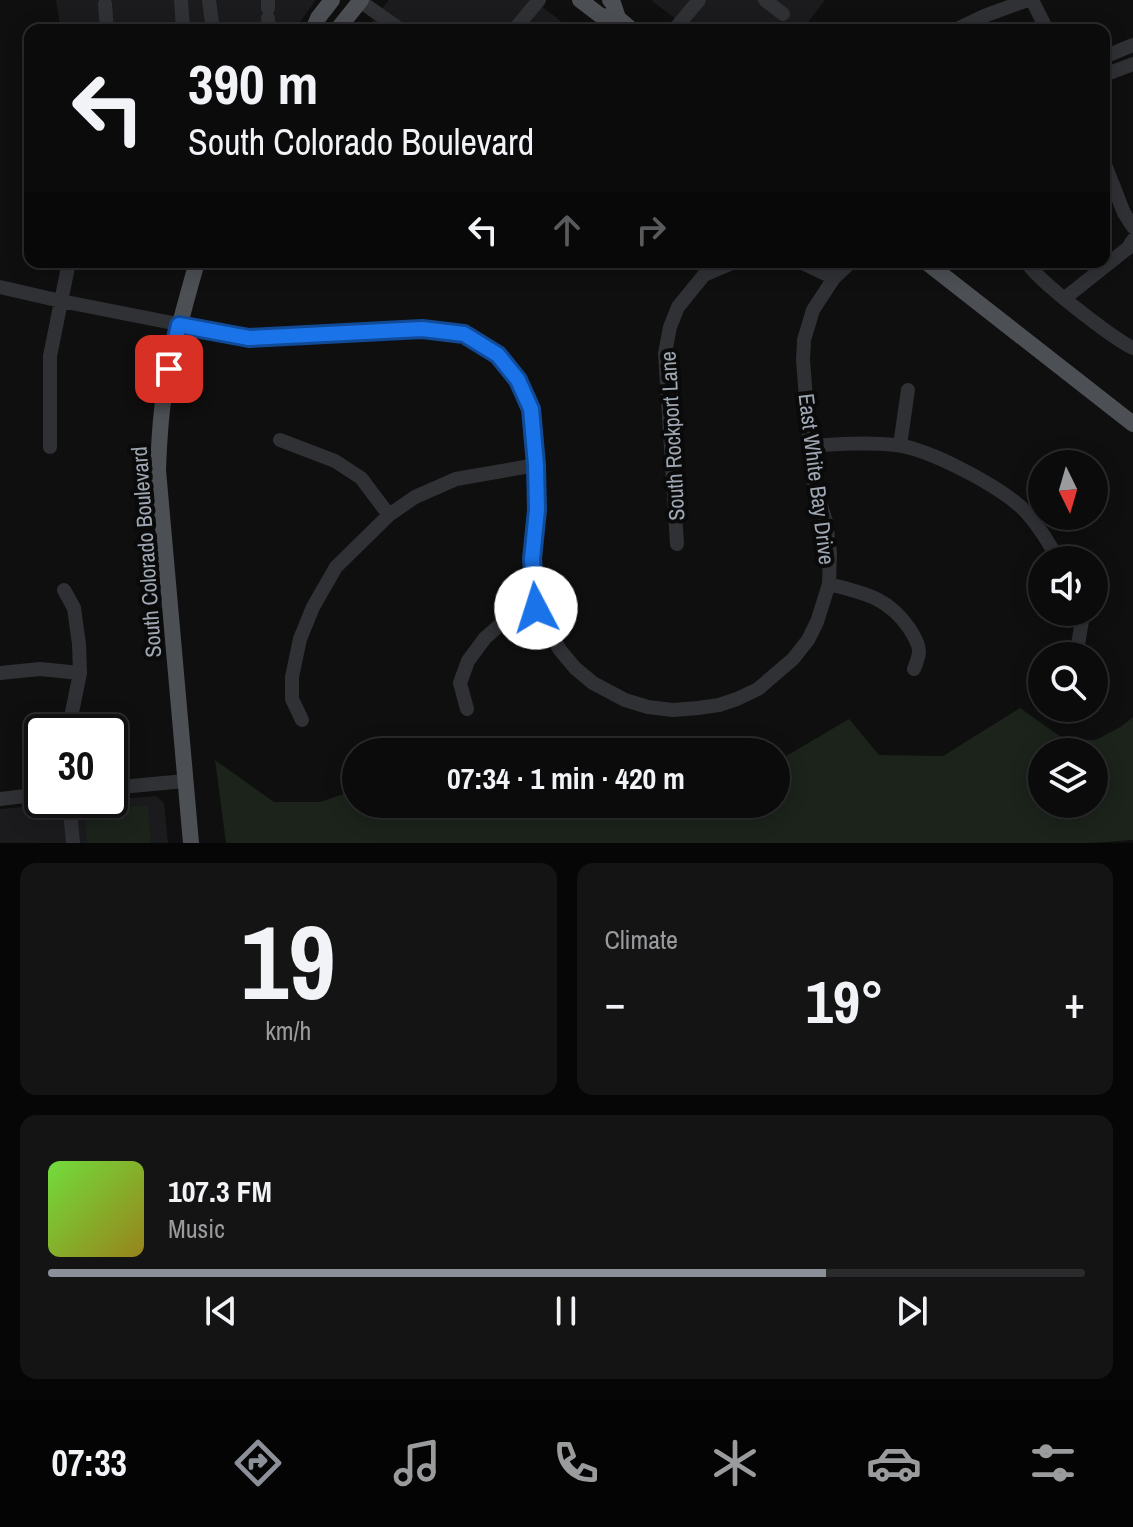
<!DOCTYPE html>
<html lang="en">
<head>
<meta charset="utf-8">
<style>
  body { margin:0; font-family:"Archivo Narrow",sans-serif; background:#141415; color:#f1f3f6; height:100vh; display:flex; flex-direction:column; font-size:30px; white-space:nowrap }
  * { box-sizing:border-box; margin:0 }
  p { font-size:26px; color:#9a9b9d }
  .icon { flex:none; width:44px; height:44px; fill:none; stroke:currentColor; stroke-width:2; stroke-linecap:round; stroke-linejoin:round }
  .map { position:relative; height:843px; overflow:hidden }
  .panel { display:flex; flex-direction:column; gap:20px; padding:20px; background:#060607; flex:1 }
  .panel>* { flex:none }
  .hud { position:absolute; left:24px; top:24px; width:1086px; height:244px; border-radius:16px; box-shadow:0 4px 20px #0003,0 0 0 2px #2b2b2d; background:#0b0b0c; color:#f1f3f6; overflow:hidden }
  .needle { width:52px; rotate:175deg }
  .buttons { position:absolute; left:1028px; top:450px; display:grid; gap:16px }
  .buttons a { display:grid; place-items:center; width:80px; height:80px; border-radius:50%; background:#0b0b0c; box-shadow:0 4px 20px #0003,0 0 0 2px #2b2b2d; font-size:40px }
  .speed { position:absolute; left:24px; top:714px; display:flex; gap:16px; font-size:40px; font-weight:700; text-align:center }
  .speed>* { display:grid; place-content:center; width:104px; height:104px; border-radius:50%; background:#0b0b0c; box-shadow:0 4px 20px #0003,0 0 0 2px #2b2b2d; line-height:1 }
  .speed .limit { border:4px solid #111; border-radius:12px; background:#fff; color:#111 }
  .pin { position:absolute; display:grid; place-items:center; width:68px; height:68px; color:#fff; margin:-34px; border-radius:16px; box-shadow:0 4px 12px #0006 }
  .me { position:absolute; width:88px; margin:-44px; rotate:355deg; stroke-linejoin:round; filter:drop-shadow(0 0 6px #0008) }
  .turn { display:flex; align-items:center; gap:28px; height:168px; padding:0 32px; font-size:36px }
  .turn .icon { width:104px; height:104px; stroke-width:2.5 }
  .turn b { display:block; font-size:56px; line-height:68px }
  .lanes { display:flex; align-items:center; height:76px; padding:0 32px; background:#0003; justify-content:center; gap:40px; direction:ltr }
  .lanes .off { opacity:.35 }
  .big { font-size:60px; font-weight:700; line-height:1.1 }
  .panel .tile { flex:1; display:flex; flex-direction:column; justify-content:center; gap:12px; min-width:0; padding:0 28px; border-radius:16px; background:#141415 }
  .panel .dial { align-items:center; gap:0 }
  .dial b { font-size:104px; line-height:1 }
  .song { display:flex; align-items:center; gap:24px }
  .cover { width:96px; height:96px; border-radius:12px; background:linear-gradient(135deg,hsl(100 70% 55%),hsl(50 70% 35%)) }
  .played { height:8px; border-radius:4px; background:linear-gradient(90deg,#8c9099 75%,#2b2b2d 75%) }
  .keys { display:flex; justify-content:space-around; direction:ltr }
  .heat { display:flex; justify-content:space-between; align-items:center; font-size:44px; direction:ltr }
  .panel .tiles { flex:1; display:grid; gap:20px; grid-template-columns:1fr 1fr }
  .tile:last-child { grid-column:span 2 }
  .trip { position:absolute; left:342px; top:738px; width:448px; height:80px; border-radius:40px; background:#0b0b0c; box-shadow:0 4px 20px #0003,0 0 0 2px #2b2b2d; font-weight:700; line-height:80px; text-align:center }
  .tab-bar { display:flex; height:128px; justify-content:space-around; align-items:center; background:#040405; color:#9a9b9d }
  .tab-bar .icon { width:56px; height:56px }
  .tab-bar .current { color:#8c9099 }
  .tab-bar b { font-size:36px; color:#f1f3f6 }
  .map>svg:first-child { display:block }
</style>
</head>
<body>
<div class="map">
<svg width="1133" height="843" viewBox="0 0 1133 843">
  <rect width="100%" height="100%" fill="#0f0f10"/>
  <path fill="#1b1b1d" d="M56 0H316L294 30H61Z
    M389 0H534L572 30H365Z
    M651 0H825L802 30H690Z
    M156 796 164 803 168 843H0V809Z"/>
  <path fill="#1b231b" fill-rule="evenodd" d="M1020 708 1064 739 1096 740 1122 726 1133 717V840L1092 843H226L215 760 274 802H320L356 790V804H776V762L849 719 879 755 943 756ZM1042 752H1094V804H1042Z
    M148 805 151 843H87L84 811Z"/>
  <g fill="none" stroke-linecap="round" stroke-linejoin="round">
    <path stroke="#303135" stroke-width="14" d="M181 0 183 30
      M209 0 213 30
      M268 0V8
      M765 0 783 14
      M1032 0 1047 30
      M360 1 401 30
      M105 4 107 30
      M268 18 269 30
      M514 30 539 0
      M674 30 699 0
      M712 30 713 29
      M955 30 984 16 1028 0
      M1104 57 1133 45
      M1104 75 1133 64
      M1104 162 1124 213 1133 227
      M800 262 834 278
      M1027 262C1035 279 1114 339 1133 348
      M0 287 61 301 249 338 422 329 464 334 498 355 518 380 531 409 536 465 537 510 532 559 536 608 560 650 575 668 593 683 625 700 648 707 673 710 698 708 719 705 737 699 758 689 793 659 808 640 817 622 829 584 830 553 826 522 812 475 803 360 804 340 813 310 834 278 851 262
      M1065 298 1128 248 1133 240
      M280 440 335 461 361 478 389 515
      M900 445 908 390
      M809 446C838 444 867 442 896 445 930 449 1004 488 1027 513 1038 526 1050 544 1058 560
      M50 447V356L69 262
      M677 544 665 353 670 327 678 307 704 275 734 262
      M829 584C864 593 888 597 909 628 913 634 919 644 919 651 919 656 916 664 914 669
      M64 590 74 608 79 644 80 673 68 732
      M1077 650 1082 621 1080 612
      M0 673 40 669 80 673
      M467 709 460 683 468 661 485 638 501 624 536 608
      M302 720 292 699V677L300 639 313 607 336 567 389 515 415 497 456 479 536 465
      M110 788 185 781
      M0 799 42 794
      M69 800 73 843"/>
    <path stroke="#4c4f54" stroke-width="16" d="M580 0 601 16 618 18 632 30
      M610 0 613 3 618 18
      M313 30 318 18 332 0
      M337 30 361 0
      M926 262 1133 424
      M191 843 158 470C159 443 160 416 165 389 173 346 185 304 197 262"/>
  </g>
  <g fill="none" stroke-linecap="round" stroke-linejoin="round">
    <defs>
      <path id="route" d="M169 369 179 325 249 338 422 329 464 334 498 355 518 380 531 409 536 465 537 510 532 559 536 608"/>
    </defs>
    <use href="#route" stroke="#114b97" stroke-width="20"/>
    <use href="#route" stroke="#1a73e8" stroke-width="14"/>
  </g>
  <g text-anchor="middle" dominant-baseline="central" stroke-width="8" stroke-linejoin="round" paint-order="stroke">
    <g font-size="22" fill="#9fa7b2" stroke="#0a0a0b">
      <text transform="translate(672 436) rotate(-93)">South Rockport Lane</text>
      <text transform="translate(817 479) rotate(83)">East White Bay Drive</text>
      <text transform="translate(146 552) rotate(-94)">South Colorado Boulevard</text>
    </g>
  </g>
</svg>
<div class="buttons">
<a><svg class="needle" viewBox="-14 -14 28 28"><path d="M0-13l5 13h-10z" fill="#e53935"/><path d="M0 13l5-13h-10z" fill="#9a9b9d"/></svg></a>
<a><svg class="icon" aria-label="sound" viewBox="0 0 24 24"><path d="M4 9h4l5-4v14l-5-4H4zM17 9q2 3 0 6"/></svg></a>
<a><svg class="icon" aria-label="search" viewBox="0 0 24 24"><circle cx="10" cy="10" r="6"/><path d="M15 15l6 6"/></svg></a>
<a><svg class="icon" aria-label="layers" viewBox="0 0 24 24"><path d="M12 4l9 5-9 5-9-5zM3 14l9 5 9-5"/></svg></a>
</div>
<div class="speed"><div class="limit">30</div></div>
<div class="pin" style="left:169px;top:369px;background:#d93025"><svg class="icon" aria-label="arrive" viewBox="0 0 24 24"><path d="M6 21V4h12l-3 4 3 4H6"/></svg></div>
<svg class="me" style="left:536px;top:608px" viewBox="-20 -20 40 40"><circle r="19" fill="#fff"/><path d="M0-13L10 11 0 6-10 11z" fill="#1a73e8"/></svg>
<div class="trip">07:34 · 1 min · 420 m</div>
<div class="hud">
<div class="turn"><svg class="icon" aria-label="left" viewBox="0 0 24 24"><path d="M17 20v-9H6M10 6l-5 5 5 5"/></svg><div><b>390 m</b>South Colorado Boulevard</div></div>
<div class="lanes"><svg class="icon" aria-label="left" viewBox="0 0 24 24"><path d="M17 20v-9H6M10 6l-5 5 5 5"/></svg><svg class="icon off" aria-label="ahead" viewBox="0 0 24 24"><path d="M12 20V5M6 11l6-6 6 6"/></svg><svg class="icon off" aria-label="right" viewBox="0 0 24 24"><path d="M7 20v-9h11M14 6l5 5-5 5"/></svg></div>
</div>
</div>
<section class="panel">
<div class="tiles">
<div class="tile dial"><b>19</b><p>km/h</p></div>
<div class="tile"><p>Climate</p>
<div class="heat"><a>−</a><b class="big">19°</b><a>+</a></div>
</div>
<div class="tile">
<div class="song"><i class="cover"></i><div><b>107.3 FM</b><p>Music</p></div></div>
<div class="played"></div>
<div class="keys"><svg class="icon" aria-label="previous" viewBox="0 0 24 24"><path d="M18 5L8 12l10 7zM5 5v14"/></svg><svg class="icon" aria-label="pause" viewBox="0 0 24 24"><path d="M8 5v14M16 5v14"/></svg><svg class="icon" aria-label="next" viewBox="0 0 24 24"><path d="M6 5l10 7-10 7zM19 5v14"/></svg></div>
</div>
</div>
</section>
<nav class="tab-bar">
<b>07:33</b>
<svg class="icon current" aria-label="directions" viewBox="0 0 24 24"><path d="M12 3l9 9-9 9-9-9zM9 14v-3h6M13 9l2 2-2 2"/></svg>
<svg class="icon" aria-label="music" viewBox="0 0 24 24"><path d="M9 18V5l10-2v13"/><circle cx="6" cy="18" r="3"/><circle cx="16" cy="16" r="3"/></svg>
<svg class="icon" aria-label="phone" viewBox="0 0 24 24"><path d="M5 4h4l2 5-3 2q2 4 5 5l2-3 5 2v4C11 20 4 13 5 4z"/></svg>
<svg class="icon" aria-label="climate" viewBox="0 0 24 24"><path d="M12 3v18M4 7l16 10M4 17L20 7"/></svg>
<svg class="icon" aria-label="car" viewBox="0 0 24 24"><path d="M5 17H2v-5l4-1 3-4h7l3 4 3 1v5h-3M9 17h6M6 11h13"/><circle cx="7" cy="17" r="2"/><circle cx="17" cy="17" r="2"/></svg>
<svg class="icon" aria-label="filters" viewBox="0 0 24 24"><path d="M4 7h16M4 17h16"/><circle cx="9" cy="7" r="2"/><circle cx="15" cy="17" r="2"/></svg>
</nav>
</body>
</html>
